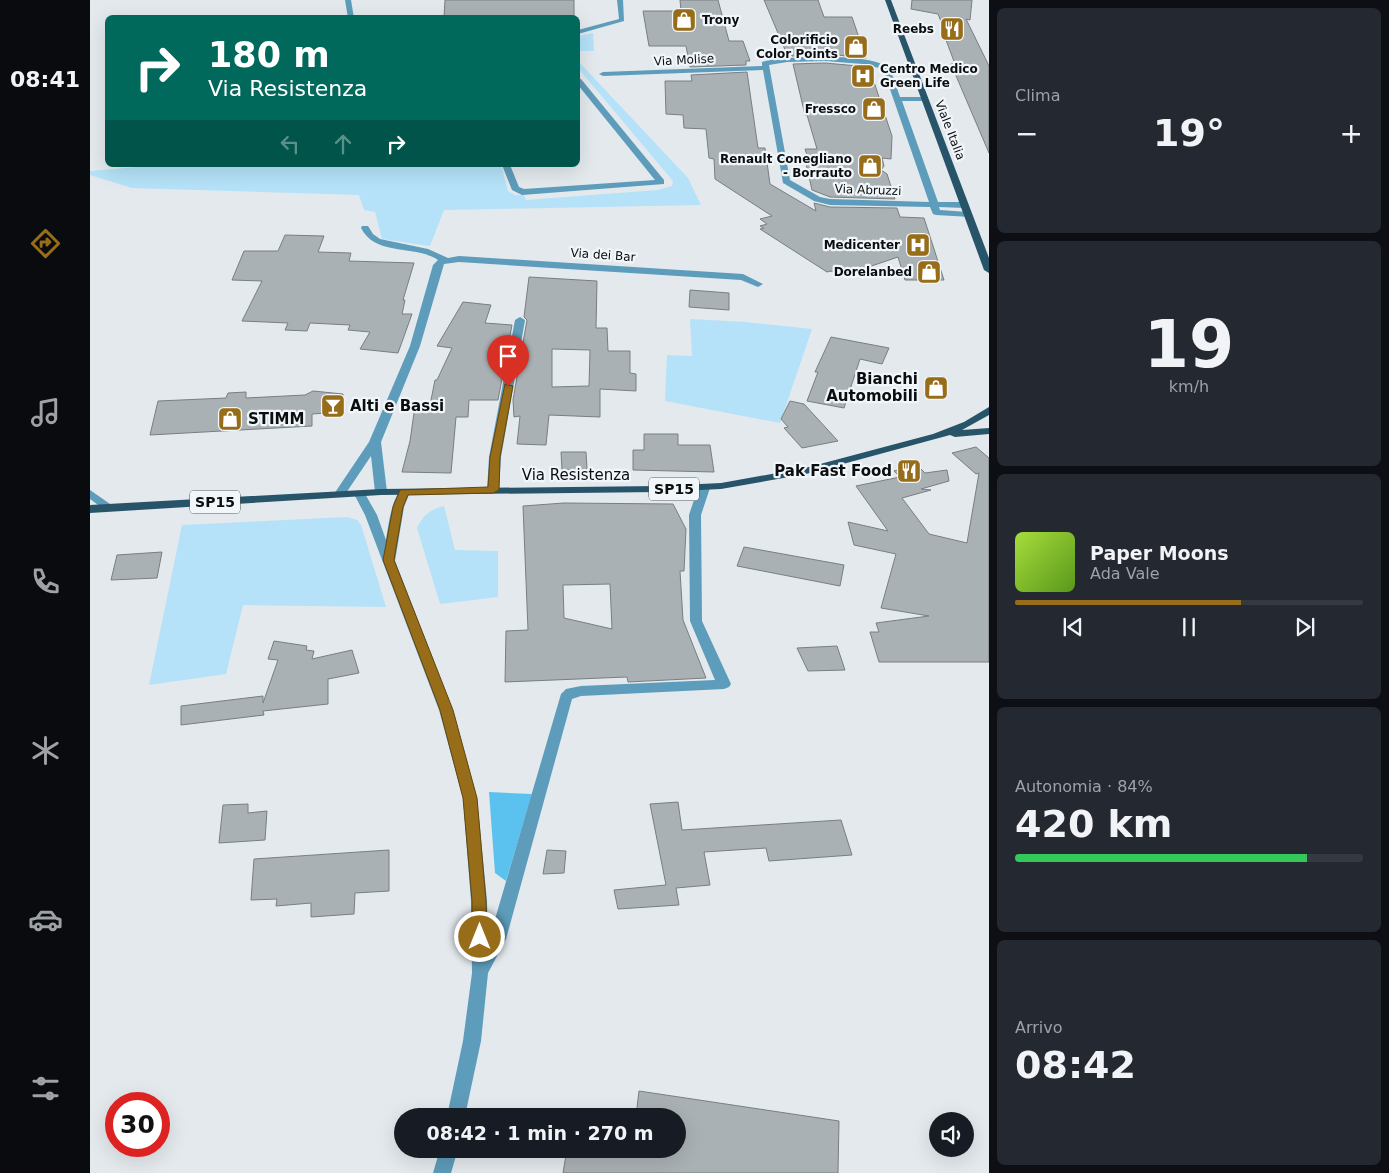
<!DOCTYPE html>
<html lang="it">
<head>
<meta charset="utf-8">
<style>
  body { margin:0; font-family:"DejaVu Sans",sans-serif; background:#242831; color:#f1f3f6; height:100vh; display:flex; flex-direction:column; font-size:19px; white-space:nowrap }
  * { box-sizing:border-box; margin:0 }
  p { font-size:16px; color:#9ea1a6 }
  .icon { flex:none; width:28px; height:28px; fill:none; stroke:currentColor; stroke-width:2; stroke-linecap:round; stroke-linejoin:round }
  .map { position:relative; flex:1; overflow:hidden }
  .sheet { display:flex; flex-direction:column; gap:8px; padding:8px; background:#0d0f14; width:400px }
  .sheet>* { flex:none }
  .guide { position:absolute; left:15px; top:15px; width:475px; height:152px; border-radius:8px; box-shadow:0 5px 20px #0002; background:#00695c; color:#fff; overflow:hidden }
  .tools { position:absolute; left:839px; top:1112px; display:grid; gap:10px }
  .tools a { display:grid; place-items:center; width:45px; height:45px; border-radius:50%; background:#171b24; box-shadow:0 5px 20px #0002; font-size:25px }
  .speed { position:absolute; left:15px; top:1092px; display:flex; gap:10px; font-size:25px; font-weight:700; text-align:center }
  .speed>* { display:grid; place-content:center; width:65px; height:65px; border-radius:50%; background:#171b24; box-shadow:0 5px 20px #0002; line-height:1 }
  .speed .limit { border:8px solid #d22; background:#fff; color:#111 }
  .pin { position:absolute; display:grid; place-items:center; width:42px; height:42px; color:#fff; margin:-51px -21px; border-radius:50% 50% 50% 0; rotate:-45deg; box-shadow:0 0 5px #0007 }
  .pin .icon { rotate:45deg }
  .me { position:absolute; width:55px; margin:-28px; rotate:0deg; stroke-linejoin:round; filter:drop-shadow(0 0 4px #0008) }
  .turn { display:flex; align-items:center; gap:18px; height:105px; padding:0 20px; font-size:22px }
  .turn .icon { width:65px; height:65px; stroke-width:2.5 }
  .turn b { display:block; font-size:35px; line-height:42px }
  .lanes { display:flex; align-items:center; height:48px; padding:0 20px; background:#0003; justify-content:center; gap:25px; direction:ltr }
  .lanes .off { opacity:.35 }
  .big { font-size:38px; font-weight:700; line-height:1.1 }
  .sheet .card { flex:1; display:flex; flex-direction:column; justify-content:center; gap:8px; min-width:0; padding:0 18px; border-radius:8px; background:#242831 }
  .sheet .dial { align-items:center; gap:0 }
  .dial b { font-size:65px; line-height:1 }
  .song { display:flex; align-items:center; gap:15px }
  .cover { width:60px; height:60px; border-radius:8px; background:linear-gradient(135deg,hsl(80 70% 55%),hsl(90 70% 35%)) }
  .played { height:5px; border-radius:2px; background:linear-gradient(90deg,#976d1a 65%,#363941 65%) }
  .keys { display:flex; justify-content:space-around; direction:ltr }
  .heat { display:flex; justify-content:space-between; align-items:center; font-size:28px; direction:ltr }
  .charge { height:8px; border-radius:4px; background:linear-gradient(90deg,#34c759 84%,#363941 0) }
  .trip { position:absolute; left:304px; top:1108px; width:292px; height:50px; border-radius:25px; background:#171b24; box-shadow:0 5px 20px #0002; font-weight:700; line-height:50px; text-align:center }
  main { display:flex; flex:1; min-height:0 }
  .dock { display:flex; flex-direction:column; width:90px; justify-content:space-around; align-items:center; background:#090b0e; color:#9ea1a6 }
  .dock .icon { width:35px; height:35px }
  .dock .current { color:#976d1a }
  .dock b { font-size:22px; color:#f1f3f6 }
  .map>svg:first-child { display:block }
</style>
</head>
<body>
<main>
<nav class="dock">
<b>08:41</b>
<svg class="icon current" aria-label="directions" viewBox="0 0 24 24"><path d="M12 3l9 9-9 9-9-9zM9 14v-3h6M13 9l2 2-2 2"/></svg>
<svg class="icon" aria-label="music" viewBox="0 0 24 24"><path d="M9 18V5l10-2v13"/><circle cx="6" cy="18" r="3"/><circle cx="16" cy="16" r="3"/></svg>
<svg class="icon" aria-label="phone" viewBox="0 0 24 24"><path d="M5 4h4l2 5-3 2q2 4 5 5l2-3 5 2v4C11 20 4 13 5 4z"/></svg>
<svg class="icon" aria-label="climate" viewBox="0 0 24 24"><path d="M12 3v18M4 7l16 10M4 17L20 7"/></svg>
<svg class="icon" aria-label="car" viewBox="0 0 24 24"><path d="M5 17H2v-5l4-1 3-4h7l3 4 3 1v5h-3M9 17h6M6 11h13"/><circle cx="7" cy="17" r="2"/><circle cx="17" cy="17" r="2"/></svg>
<svg class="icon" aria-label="filters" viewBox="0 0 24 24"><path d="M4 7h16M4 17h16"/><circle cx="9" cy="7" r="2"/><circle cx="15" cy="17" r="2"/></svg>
</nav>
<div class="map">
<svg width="899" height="1173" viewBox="0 0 899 1173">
  <rect width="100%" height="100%" fill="#e3e9ed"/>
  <path fill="#b5e2f8" d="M503 33 504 51H488V36Z
    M488 61 598 178 611 205 354 210 340 246 292 239 285 212 274 210 269 195 42 188 0 175V171L71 165H411L418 191 425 195H434L436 200 568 190 582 186 583 181 488 68Z
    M600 319 655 322 722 329 690 423 575 401 577 355 602 356Z
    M354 506 365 550 408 551V597L350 604 327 528C332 516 341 509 354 506Z
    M257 517 267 520 271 525 296 607 153 605 136 674 59 685 92 525Z"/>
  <path fill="#5bc2ef" d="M399 792 442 794 416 881 405 873Z"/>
  <path fill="#aab1b4" stroke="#787e81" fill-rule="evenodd" d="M355 0H484V18H354Z
    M590 0H628L639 41H653L660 61H656V65L600 67 596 46H559L553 11H591Z
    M674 0H728L734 17H762L776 58 747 55 702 56 701 53 696 52Z
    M822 0H882L880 20 876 19 899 66V153L861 64H865L856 40 859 41 848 14 821 9Z
    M735 63 779 67 802 136 801 159 792 158 794 166 791 170 797 174 805 199 740 197 722 190 714 155H717L715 149H727L717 115H715L703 64Z
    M657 72 668 148H675L680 184 726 211 724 203 740 207 807 208 810 217 834 218 854 280H815L808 257 752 276 741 271 737 272 670 229 674 228 670 226 677 224 670 219 682 216 625 179 624 159 619 158 616 129 594 128 593 115 576 114 575 81H602L601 75Z
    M195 235 234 236 228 252 261 253 259 261 324 263 313 300H315L312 314H322L308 353 270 349 280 332 258 330 260 325 220 323 217 331 195 330 198 323 152 321 172 281 142 280 154 251H188Z
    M439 277 507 281 506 328H517L518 351H540V373L546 374V391L510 389V417L459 415 456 445 427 444 430 416 424 417 423 400 437 320 434 317ZM462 349 500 350 499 386 462 387Z
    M600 290 639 293V310L599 307Z
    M373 302 401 305 395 323 422 325 408 400H379L378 417H366L361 473 312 472 320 441 325 406 340 405 345 380H347L362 348 347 346Z
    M741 337 799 348 792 364 770 359 754 408 717 401 728 372H725Z
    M223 391 253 394 252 412 222 414V426L60 435 68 401 136 398 138 393 156 392V398L215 395Z
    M700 401 714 404 748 441 712 448 694 428 698 427 691 419Z
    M554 434H588V445H620L624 472 543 470V450H554Z
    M886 447 899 458V662H789L780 632H789L786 623 839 616 791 608 806 554 764 545 758 522 798 531 766 486 810 477 804 471 827 465 835 473 857 470 859 481 831 489 841 490 812 498 839 534 877 543 889 473 886 474 862 453Z
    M471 452H496L497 469 472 470Z
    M474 503 583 504 596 529 594 571H590L593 620 616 678 538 682 537 677 415 682 416 631 438 630 433 506ZM520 584 522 629 474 618 473 585Z
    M654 547 754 565 750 586 647 566Z
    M72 552 67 578 21 580 27 555Z
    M184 641 217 646 216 650 224 651 222 659 262 650 269 673 238 679V704L173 711 174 715 91 725V706L173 696V703L188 660 178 659Z
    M747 646 755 670 718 671 707 648Z
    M588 802 592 830 751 820 762 855 679 861 676 848 614 852 620 885 586 888 589 905 528 909 524 890 576 885 560 804Z
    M158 804V813L177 811 175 840 129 843 133 805Z
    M299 850V891L265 893 264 914 221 917V903L186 906 187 899 161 900 164 859Z
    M457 850 476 851 474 873 453 874Z
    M549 1091 749 1121 748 1173H473L477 1149H588V1116H546Z"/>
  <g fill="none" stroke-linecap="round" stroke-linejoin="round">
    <path fill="#5d9cba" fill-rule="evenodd" d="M255 0H261L264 18H258Z
      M527 0H533L534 21 488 34V30L529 19Z
      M488 79H491L574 180V184L432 195 422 190 412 165H420L429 187 434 189 565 180 488 85Z
      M0 490 23 506 25 508 23 510H15L0 499Z"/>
    <path fill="#5d9cba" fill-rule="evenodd" d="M715 57C737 57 782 55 800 68L810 97H838V101H812L848 202H875L879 205 875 208 849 207 850 210 878 212 881 213V217L846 215 843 214 840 207 740 205 724 201 693 183 673 70 513 76 509 74 513 72 672 66V62L683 59ZM735 61 773 64 793 69 839 202 740 199 730 197 700 180 679 65 697 62Z
      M272 226H278L283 234 290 239 338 249 358 258 369 256 653 274 673 284 668 287 651 280 369 262 354 264 330 346 291 442 297 492 291 495 285 492 281 456 254 496 250 497 244 494 279 442 320 346 343 265 348 260C324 244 286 257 271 228Z
      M430 317 435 320 411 457 409 490 403 493 397 490 399 457 425 320Z
      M614 485 620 488 611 515 612 621 641 684 639 687 634 689 491 696 482 699 416 939 398 973 391 1041 375 1116H357L373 1041 382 973 381 901 373 798 349 710 275 515 264 494 270 491 274 492 287 515 296 540C298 528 302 492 314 489L320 492 314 507 305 561 363 710 387 798 397 901 398 943 471 694 476 689 491 686 625 680 600 621 599 515 608 488Z
      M350 1149H368L361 1173H343Z"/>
    <path fill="#285469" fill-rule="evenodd" d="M795 0H801L899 258V273L894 270Z
      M899 407V415L872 430 899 428V434L865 437 860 435 716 474 631 489 569 492 291 495 0 513V505L291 489 569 486 631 483 715 468 843 434 874 422Z"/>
  </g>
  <path fill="#976d1a" stroke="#624711" d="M415 384 423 386 410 457 409 490 403 493 318 495 313 507 304 560 363 710 387 798 396 901 397 937 395 941 390 943 384 941 382 937V901L373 798 350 710 293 560 303 507 310 490 398 487 400 457Z"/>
  <defs>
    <symbol id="shop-square" viewBox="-11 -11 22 22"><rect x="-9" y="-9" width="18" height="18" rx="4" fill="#976d1a" stroke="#f0f6fa"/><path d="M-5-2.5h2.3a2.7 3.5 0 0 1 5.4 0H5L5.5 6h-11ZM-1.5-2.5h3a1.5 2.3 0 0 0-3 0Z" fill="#fff"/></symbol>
    <symbol id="restaurant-square" viewBox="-11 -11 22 22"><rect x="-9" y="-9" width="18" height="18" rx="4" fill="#976d1a" stroke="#f0f6fa"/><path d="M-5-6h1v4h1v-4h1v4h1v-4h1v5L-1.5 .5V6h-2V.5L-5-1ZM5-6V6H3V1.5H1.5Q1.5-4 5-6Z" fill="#fff"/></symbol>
    <symbol id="hospital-square" viewBox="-11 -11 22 22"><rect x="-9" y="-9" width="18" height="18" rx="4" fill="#976d1a" stroke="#f0f6fa"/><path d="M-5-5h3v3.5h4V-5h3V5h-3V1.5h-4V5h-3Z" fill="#fff"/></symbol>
    <symbol id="bar-square" viewBox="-11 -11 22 22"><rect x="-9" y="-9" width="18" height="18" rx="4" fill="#976d1a" stroke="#f0f6fa"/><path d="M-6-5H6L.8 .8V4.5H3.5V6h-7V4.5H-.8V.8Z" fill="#fff"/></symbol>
  </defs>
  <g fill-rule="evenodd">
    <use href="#shop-square" x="580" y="6" width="28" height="28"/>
    <use href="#restaurant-square" x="848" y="15" width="28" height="28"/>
    <use href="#shop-square" x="752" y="33" width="28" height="28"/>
    <use href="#hospital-square" x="759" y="62" width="28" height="28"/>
    <use href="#shop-square" x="770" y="95" width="28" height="28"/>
    <use href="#shop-square" x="766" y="152" width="28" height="28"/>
    <use href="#hospital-square" x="814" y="231" width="28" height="28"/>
    <use href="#shop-square" x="825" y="258" width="28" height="28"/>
    <use href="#shop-square" x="832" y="374" width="28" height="28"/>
    <use href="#bar-square" x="229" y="392" width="28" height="28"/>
    <use href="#shop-square" x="126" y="405" width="28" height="28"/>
    <use href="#restaurant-square" x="805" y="457" width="28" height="28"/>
  </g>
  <g text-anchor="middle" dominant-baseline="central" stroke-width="4.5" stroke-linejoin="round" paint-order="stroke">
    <g font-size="12" font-weight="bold" fill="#0b0d0e" stroke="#f0f6fa" text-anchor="end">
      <text x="612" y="20" text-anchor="start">Trony</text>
      <text x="844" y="29">Reebs</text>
      <text x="748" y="40">Colorificio<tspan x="748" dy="14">Color Points</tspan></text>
      <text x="790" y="69" text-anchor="start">Centro Medico<tspan x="790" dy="14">Green Life</tspan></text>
      <text x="766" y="109">Fressco</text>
      <text x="762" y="159">Renault Conegliano<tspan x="762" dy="14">- Borrauto</tspan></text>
      <text x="810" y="245">Medicenter</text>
      <text x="822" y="272">Dorelanbed</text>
    </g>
    <g font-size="12" fill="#0b0d0e" stroke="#f0f6fa">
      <text transform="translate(594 60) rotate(-3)">Via Molise</text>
      <text transform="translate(860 130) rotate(69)">Viale Italia</text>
      <text transform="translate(778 190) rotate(2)">Via Abruzzi</text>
      <text transform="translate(513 255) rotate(4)">Via dei Bar</text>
    </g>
    <g fill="#f0f6fa" stroke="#505355" stroke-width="1">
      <rect x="559" y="477.5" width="50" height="23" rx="4"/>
      <rect x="100" y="490.5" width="50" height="23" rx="4"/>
    </g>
    <g font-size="14" font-weight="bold" fill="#0b0d0e">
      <text x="584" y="489">SP15</text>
      <text x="125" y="502">SP15</text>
    </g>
    <g font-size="15" font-weight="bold" fill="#0b0d0e" stroke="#f0f6fa" text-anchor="end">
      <text x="828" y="379">Bianchi<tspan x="828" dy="17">Automobili</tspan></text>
      <text x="260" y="406" text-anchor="start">Alti e Bassi</text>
      <text x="158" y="419" text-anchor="start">STIMM</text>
      <text x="802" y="471">Pak Fast Food</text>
    </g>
    <g font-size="15" fill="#0b0d0e" stroke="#f0f6fa">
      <text x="486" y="475">Via Resistenza</text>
    </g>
  </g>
</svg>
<div class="tools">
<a><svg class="icon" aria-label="sound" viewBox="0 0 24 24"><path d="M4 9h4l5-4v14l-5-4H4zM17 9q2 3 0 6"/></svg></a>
</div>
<div class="speed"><div class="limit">30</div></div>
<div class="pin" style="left:418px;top:386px;background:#d93025"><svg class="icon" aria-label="arrive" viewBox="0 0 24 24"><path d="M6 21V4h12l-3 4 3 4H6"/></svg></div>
<svg class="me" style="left:390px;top:937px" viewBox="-20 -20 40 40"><circle r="17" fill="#976d1a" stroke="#fff" stroke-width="3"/><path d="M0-11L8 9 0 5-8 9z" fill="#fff"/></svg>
<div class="trip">08:42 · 1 min · 270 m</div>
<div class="guide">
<div class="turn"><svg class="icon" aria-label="right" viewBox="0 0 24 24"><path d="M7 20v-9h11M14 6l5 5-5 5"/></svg><div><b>180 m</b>Via Resistenza</div></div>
<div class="lanes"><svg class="icon off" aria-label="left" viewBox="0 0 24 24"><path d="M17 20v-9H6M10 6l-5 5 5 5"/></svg><svg class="icon off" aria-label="ahead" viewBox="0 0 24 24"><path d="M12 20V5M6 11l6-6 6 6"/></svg><svg class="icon" aria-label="right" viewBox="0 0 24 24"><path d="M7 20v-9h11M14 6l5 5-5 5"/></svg></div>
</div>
</div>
<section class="sheet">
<div class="card"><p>Clima</p>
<div class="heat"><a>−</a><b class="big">19°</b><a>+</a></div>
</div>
<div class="card dial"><b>19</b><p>km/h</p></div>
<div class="card">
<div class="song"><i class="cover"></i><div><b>Paper Moons</b><p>Ada Vale</p></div></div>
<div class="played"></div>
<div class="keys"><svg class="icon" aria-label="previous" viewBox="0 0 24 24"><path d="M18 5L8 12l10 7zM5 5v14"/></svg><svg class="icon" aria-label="pause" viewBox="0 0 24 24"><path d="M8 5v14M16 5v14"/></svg><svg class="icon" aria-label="next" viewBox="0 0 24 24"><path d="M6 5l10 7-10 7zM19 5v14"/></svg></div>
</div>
<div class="card"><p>Autonomia · 84%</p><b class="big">420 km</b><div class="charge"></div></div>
<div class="card"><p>Arrivo</p><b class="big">08:42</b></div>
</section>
</main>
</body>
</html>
